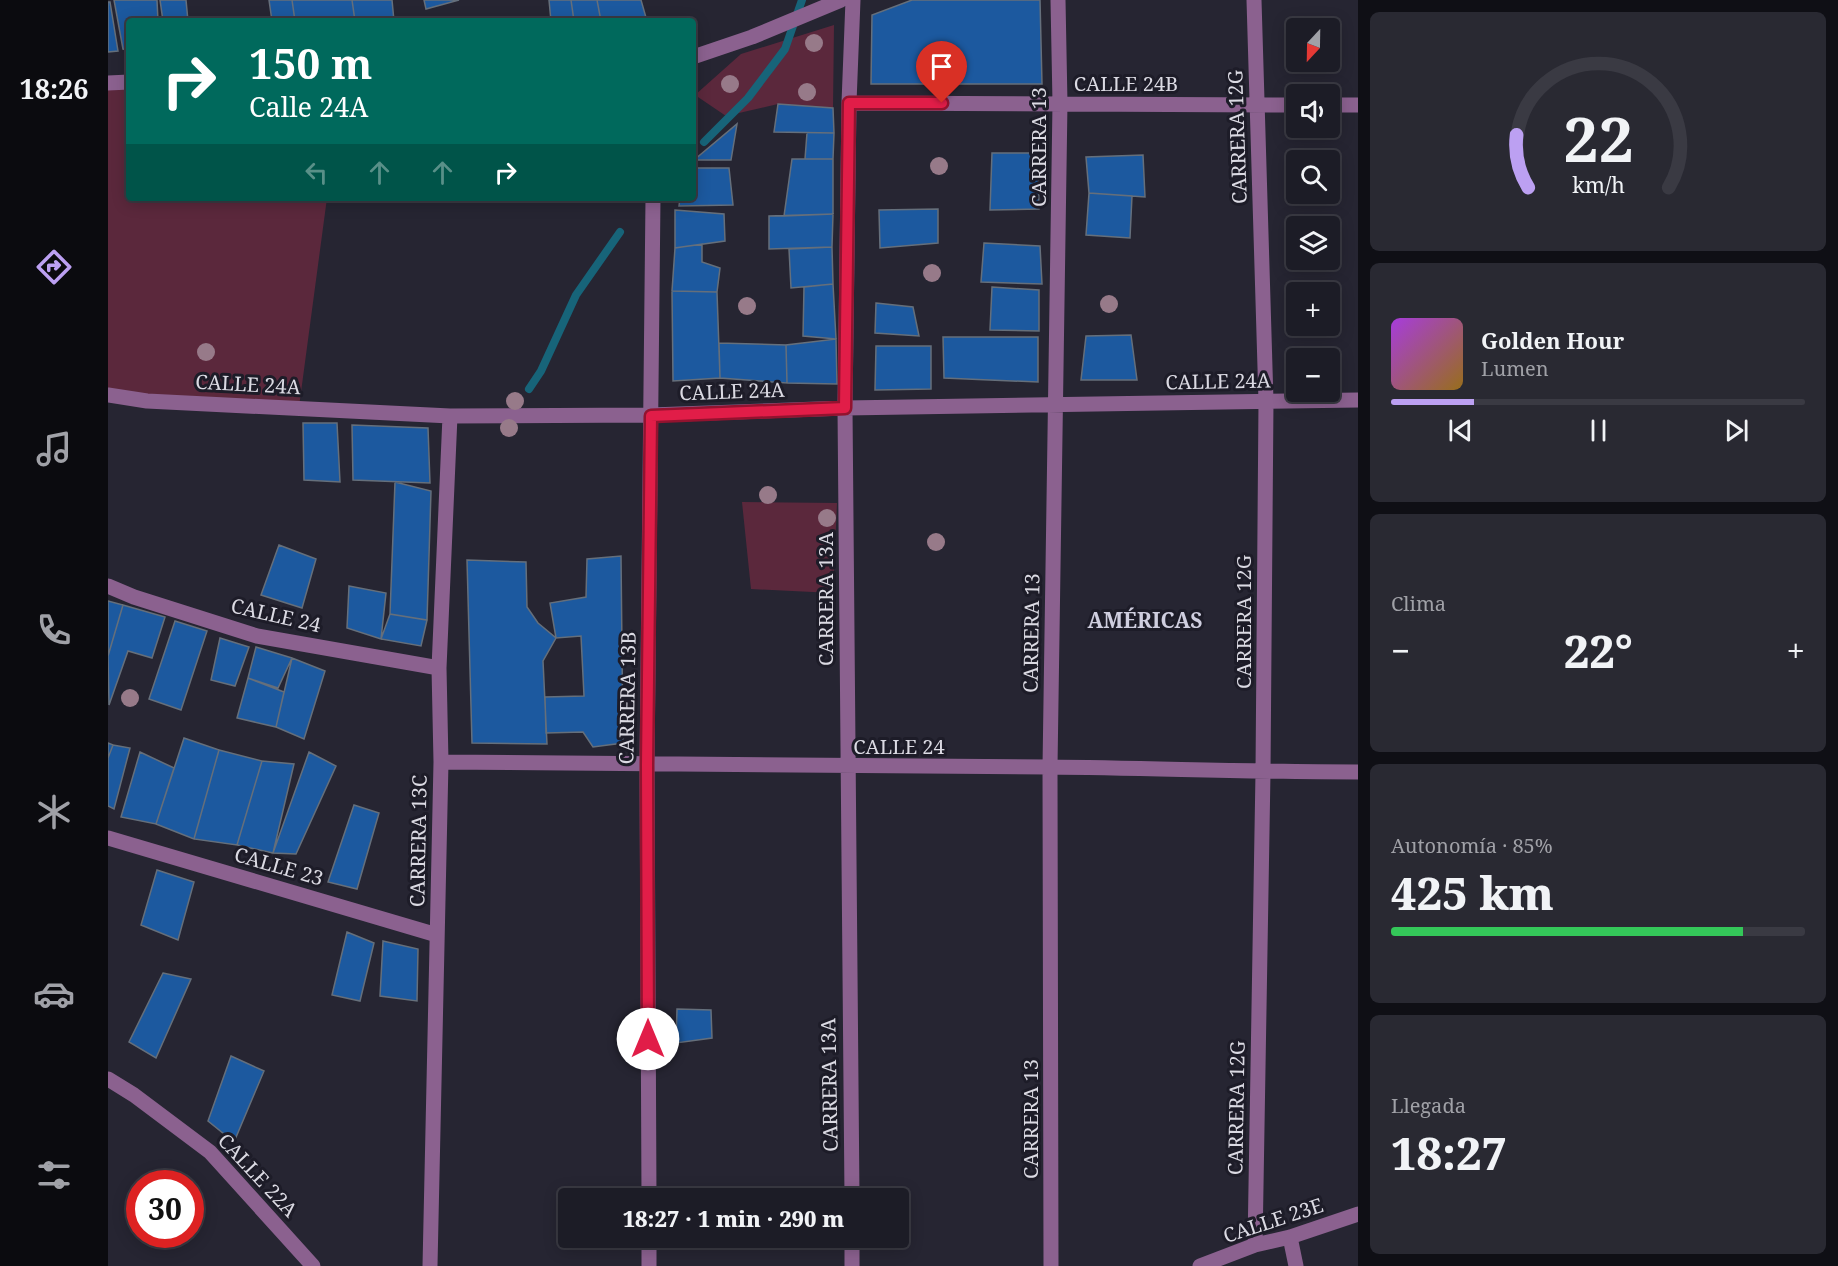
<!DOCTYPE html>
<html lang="es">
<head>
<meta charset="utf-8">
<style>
  body { margin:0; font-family:"Noto Serif",serif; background:#292932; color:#f1f3f6; height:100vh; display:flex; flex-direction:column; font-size:22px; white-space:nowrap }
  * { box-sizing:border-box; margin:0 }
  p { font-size:20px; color:#a0a1a7 }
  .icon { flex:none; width:33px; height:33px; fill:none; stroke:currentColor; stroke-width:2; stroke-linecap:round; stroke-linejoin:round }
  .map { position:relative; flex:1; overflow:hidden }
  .drawer { display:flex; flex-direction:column; gap:12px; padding:12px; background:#0f0f15; width:480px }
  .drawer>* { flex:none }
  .guide { position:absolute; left:18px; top:18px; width:570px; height:183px; border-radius:6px; box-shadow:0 3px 15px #0003,0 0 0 2px #3a3a43; background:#00695c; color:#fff; overflow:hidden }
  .needle { width:39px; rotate:202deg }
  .tools { position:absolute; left:1178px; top:18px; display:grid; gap:12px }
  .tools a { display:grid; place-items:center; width:54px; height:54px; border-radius:6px; background:#1c1c26; box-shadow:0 3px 15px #0003,0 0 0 2px #3a3a43; font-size:30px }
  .speed { position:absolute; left:18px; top:1170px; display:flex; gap:12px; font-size:30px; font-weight:700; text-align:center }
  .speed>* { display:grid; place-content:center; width:78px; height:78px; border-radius:50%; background:#1c1c26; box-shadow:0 3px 15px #0003,0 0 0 2px #3a3a43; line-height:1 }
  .speed .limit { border:9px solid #d22; background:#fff; color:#111 }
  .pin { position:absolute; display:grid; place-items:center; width:51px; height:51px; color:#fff; margin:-62px -26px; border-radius:50% 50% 50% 0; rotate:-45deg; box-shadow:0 0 6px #0007 }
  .pin .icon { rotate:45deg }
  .me { position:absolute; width:66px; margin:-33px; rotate:0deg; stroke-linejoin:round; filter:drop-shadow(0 0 4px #0008) }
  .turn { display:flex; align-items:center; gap:21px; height:126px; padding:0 24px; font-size:27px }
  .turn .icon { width:78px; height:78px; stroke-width:2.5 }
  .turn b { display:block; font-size:42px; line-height:51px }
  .lanes { display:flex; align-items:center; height:57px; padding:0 24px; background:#0003; justify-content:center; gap:30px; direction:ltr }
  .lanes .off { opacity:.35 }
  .big { font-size:45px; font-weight:800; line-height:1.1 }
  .drawer .widget { flex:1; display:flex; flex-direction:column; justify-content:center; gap:9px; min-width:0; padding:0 21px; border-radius:9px; background:#292932 }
  .drawer .dial { align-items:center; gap:0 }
  .dial svg { height:156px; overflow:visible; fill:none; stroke:#3a3a43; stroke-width:7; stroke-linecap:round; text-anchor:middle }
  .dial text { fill:#f1f3f6; stroke:none }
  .song { display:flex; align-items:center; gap:18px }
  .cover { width:72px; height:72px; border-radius:9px; background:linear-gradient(135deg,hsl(280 70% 55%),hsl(40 70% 35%)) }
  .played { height:6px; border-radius:3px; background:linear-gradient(90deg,#bca0f2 20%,#3a3a43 20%) }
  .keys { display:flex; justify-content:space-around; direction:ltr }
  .heat { display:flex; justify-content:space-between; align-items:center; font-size:33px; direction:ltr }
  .charge { height:9px; border-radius:4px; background:linear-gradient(90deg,#34c759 85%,#3a3a43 0) }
  .trip { position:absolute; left:450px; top:1188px; width:351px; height:60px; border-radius:6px; background:#1c1c26; box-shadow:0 3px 15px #0003,0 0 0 2px #3a3a43; font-weight:800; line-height:60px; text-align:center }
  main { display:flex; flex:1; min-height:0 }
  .menu { display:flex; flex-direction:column; width:108px; justify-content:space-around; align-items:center; background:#0b0b0f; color:#a0a1a7 }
  .menu .icon { width:42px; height:42px }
  .menu .current { color:#bca0f2 }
  .menu b { font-size:27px; color:#f1f3f6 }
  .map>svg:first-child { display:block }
</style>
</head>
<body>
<main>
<nav class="menu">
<b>18:26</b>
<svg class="icon current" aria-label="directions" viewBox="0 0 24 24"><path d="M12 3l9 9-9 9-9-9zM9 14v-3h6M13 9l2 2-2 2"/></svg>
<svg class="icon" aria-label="music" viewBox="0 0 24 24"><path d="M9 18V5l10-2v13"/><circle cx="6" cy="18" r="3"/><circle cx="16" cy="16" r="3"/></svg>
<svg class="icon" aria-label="phone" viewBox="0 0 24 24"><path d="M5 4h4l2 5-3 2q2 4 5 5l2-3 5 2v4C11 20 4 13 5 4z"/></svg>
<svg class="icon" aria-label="climate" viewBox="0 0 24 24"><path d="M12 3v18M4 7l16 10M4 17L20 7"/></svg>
<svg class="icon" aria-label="car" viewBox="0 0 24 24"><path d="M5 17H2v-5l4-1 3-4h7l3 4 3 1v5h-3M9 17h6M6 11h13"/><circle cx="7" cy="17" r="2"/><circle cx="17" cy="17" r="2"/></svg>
<svg class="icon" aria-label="filters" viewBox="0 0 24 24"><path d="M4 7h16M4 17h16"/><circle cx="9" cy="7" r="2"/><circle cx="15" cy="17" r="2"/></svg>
</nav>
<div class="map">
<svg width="1250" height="1266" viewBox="0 0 1250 1266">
  <rect width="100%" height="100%" fill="#262532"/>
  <path fill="#5b283c" d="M726 25 725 108 670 104 618 116 587 95 633 54Z
    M21 85V198H219L191 407 0 394V87Z
    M634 502 729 503 725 593 643 589Z"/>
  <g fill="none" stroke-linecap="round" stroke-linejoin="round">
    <path stroke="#176479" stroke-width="8" d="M596 142 640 98 677 49 694 0
      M421 389 433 371 468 295 512 232"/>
  </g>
  <path fill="#1c599f" stroke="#656f7b" stroke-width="1.5" d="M6 0H49L50 21H21V50L15 49Z
    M52 0H78L80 21H55Z
    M161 0H184L187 21H164Z
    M184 0H244L247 21H187Z
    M244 0H284L286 21H247Z
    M316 0H351L318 9Z
    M441 0H463L466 21H443Z
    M463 0H489L493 21H466Z
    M489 0H533L539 21H493Z
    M804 0H932L934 84H763L764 15Z
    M0 2H2L10 51 0 52Z
    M670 104 725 108 726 133 666 132Z
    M629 124 623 160H586Z
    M699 133H726L725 159H697Z
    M884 153H930L931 209 882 210Z
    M1035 155 1037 197 981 193 978 157Z
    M684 159H725V214L676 216Z
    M585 168H621L625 205 571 206 572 198H585Z
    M981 193 1024 196 1022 238 978 235Z
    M830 209V243L772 248 771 210Z
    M567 210 616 214 617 241 567 248Z
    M725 214 724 247 661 249V216Z
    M876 243 932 246 934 284 873 282Z
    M594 244V262L612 268 609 292 564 291 567 248Z
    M724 247 725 284 683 288 681 249Z
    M725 284 728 339 695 336 696 287Z
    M884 287 931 290V331L882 330Z
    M564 291 609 292 612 378 565 381Z
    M768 303 805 307 811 336 767 333Z
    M1023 335 1029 380H973L978 336Z
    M835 337H930V382L836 378Z
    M728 339 729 384 679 383 678 345Z
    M611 343 678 345 679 383 612 378Z
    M768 346H823V389L767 390Z
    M195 423H229L232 482 196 480Z
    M244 425 320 428 322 483 245 480Z
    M287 482 323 491 319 620 282 614Z
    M171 545 208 559 194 608 153 595Z
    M513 556 515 743 485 747 475 732 438 733 437 697 476 696 473 636 448 638 442 603 478 597 479 559Z
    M359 560 418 562 419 607 430 623 448 638 435 661 439 744 364 743Z
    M241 586 278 593 273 639 239 628Z
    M0 601 15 605 0 656Z
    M15 605 57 617 44 658 20 651 1 705 0 656Z
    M282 614 319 620 313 646 273 639Z
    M67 621 99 631 73 710 41 699Z
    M112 638 141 647 127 686 103 680Z
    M148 647 184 658 170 688 140 678Z
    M184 658 217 671 196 739 168 727Z
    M140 678 176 692 168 727 129 718Z
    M76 738 111 750 86 839 48 824Z
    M0 743 5 745 0 758Z
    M5 745 22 748 6 809 0 806V758Z
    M111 750 154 761 129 845 86 839Z
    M32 752 66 768 48 824 13 817Z
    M201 752 228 766 188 854 165 853Z
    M154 761 186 764 165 853 129 845Z
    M246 805 271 813 249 889 220 882Z
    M49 870 86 882 70 940 33 925Z
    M239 932 266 943 252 1001 224 995Z
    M275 941 310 949 309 1001 272 996Z
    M55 973 83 979 48 1058 21 1042Z
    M569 1009 603 1010 604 1038 568 1043Z
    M123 1056 156 1071 126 1142 100 1121Z"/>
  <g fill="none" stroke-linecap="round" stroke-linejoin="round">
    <path stroke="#8b618f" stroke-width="15" d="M1146 0 1158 401 1155 772 1147 1245
      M585 57 644 37 733 0
      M0 83 21 82
      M741 103 1188 105
      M1221 105H1250
      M0 395 39 401 342 416 543 415 737 408 1250 400
      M0 586 26 597 149 636 331 668
      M333 762C535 765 738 765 941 767 1044 768 1147 772 1250 772
      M0 838 329 935
      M0 1079 26 1095 102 1152 205 1266
      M541 1198 539 765 545 198
      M744 1198 737 408 741 103 745 0
      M1182 1237 1188 1266
      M541 1238V1266
      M744 1238V1266
      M322 1266 333 762 331 668 342 416
      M943 1266 942 767 952 103 950 0
      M1092 1266 1147 1245 1182 1237 1250 1214"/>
  </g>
  <g fill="#977a89">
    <circle cx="706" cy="43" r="9"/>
    <circle cx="622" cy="84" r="9"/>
    <circle cx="699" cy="92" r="9"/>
    <circle cx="831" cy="166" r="9"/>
    <circle cx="824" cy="273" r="9"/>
    <circle cx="1001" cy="304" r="9"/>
    <circle cx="639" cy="306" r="9"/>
    <circle cx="98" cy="352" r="9"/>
    <circle cx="407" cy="401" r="9"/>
    <circle cx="401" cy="428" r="9"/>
    <circle cx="660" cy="495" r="9"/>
    <circle cx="719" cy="518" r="9"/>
    <circle cx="828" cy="542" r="9"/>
    <circle cx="22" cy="698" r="9"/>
  </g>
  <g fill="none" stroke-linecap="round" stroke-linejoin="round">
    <defs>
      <path id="route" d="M540 1039 539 765 543 416 737 408 741 103H834"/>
    </defs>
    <use href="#route" stroke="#92132f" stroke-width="15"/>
    <use href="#route" stroke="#e11d48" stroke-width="10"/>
  </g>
  <g text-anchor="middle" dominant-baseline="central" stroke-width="6" stroke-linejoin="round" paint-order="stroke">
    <g font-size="20" fill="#dbdae3" stroke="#1d1c28">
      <text x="1018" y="83">CALLE 24B</text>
      <text transform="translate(1129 137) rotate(-92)">CARRERA 12G</text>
      <text transform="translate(930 147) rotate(-90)">CARRERA 13</text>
      <text transform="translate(1110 381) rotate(-1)">CALLE 24A</text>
      <text transform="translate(140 384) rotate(3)">CALLE 24A</text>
      <text transform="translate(624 391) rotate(-2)">CALLE 24A</text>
      <text transform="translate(717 599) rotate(-90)">CARRERA 13A</text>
      <text transform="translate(168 615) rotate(13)">CALLE 24</text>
      <text transform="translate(1135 622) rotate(-90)">CARRERA 12G</text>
      <text transform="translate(923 633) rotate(-89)">CARRERA 13</text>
      <text transform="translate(519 698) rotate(-89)">CARRERA 13B</text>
      <text x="791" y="746">CALLE 24</text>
      <text transform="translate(310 841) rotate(-89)">CARRERA 13C</text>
      <text transform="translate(171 866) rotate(16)">CALLE 23</text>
      <text transform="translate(721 1085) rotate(-91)">CARRERA 13A</text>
      <text transform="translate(1128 1108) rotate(-89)">CARRERA 12G</text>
      <text transform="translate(922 1119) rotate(-90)">CARRERA 13</text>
      <text transform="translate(150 1175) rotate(47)">CALLE 22A</text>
      <text transform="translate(1165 1220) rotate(-18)">CALLE 23E</text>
    </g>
    <g font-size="21" font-weight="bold" fill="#cfcedf" stroke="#1d1c28">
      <text x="1037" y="620">AMÉRICAS</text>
    </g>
  </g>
</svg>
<div class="tools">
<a><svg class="needle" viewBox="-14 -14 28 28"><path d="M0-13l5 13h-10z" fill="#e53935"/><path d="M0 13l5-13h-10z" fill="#a0a1a7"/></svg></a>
<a><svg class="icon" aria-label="sound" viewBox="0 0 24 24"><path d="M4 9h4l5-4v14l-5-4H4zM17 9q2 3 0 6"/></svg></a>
<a><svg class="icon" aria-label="search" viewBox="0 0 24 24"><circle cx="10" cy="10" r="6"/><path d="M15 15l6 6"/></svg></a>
<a><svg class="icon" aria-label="layers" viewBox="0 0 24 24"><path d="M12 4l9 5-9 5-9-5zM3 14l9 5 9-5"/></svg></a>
<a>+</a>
<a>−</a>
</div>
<div class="speed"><div class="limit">30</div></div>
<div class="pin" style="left:834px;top:103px;background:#d93025"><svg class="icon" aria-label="arrive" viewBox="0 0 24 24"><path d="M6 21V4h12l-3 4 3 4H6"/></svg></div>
<svg class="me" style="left:540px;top:1039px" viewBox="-20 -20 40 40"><circle r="19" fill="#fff"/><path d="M0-13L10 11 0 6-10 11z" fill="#e11d48"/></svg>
<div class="trip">18:27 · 1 min · 290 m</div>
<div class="guide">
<div class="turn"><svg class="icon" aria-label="right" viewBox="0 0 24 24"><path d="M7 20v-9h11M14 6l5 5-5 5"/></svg><div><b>150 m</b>Calle 24A</div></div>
<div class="lanes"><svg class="icon off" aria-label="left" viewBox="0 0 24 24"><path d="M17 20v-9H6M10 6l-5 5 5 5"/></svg><svg class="icon off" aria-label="ahead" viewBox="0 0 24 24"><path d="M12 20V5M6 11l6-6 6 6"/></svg><svg class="icon off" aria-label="ahead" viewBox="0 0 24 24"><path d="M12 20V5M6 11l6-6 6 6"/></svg><svg class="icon" aria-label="right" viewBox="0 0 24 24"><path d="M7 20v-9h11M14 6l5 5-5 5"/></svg></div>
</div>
</div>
<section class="drawer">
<div class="widget dial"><svg viewBox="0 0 100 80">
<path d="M14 69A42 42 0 1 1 86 69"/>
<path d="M14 69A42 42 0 0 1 8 42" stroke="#bca0f2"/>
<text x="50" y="56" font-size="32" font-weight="700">22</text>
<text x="50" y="72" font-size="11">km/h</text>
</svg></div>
<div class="widget">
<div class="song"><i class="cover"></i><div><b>Golden Hour</b><p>Lumen</p></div></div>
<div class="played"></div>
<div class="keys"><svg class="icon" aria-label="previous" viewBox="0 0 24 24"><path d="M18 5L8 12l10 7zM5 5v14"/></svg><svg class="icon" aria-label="pause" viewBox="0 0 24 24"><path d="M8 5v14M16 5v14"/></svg><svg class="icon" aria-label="next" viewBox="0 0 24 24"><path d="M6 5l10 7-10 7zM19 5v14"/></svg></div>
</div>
<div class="widget"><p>Clima</p>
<div class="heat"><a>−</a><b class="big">22°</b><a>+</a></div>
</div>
<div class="widget"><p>Autonomía · 85%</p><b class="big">425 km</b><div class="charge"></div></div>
<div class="widget"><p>Llegada</p><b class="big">18:27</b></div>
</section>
</main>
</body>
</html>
